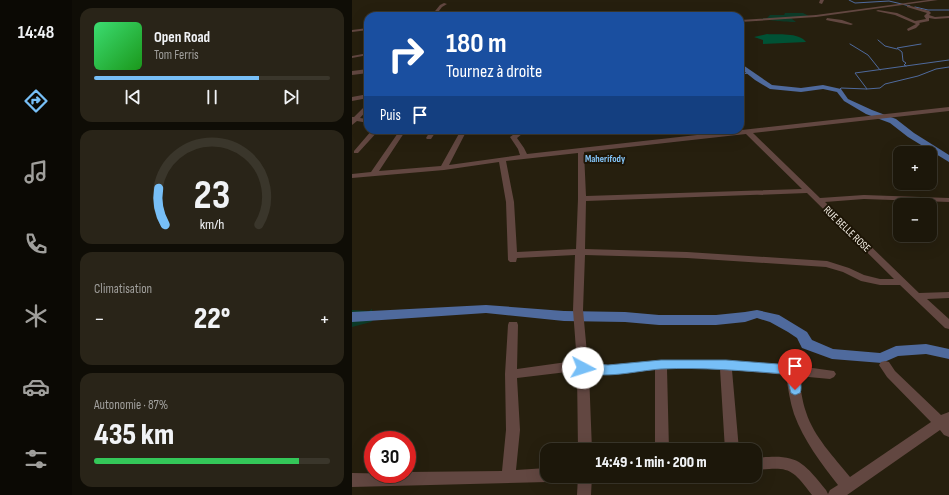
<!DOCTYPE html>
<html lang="fr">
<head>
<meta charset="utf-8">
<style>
  body { margin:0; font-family:"Sofia Sans Condensed",sans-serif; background:#292418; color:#f1f3f6; height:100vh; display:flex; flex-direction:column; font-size:15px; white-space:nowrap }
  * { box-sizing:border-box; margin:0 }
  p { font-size:13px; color:#a09f9c }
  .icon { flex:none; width:22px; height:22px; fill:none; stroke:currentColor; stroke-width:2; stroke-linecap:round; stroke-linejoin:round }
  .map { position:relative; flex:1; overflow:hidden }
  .side { display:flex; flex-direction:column; gap:8px; padding:8px; background:#0f0d06; width:280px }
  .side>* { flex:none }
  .hud { position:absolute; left:12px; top:12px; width:380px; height:122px; border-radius:12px; box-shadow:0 4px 16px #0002,0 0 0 1px #3a362b; background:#1a4fa0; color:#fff; overflow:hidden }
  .fabs { position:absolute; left:541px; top:146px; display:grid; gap:8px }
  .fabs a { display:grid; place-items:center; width:44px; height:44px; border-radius:8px; background:#1c170a; box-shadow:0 4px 16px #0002,0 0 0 1px #3a362b; font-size:20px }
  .speed { position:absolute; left:12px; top:431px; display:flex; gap:8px; font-size:20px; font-weight:700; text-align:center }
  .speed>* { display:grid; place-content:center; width:52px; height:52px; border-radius:50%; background:#1c170a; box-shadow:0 4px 16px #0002,0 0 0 1px #3a362b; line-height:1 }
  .speed .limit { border:6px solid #d22; background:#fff; color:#111 }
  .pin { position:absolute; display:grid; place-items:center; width:34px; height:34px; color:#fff; margin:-41px -17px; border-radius:50% 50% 50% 0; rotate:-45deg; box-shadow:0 0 4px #0007 }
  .pin .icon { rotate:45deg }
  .me { position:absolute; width:44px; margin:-22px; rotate:95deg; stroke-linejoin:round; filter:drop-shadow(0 0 3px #0008) }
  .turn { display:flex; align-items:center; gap:14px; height:84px; padding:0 16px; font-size:18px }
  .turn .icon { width:52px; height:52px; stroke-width:2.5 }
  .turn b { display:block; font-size:28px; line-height:34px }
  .then { display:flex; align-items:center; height:38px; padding:0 16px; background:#0003; gap:8px; font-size:15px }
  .big { font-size:30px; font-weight:800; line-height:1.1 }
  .side .card { flex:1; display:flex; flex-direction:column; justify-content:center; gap:6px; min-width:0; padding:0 14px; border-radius:12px; background:#292418 }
  .side .dial { align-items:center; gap:0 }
  .dial svg { height:104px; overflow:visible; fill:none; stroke:#3a362b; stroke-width:7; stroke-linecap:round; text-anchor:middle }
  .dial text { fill:#f1f3f6; stroke:none }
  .song { display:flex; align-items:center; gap:12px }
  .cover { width:48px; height:48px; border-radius:6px; background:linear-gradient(135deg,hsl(140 70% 55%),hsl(120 70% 35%)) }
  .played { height:4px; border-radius:2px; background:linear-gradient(90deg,#77bff7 70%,#3a362b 70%) }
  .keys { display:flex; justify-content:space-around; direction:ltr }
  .heat { display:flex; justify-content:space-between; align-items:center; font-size:22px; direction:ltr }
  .charge { height:6px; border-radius:3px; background:linear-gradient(90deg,#34c759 87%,#3a362b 0) }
  .trip { position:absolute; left:188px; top:443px; width:222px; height:40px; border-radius:12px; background:#1c170a; box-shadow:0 4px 16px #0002,0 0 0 1px #3a362b; font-weight:800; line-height:40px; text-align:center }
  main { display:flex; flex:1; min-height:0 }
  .tabs { display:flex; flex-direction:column; width:72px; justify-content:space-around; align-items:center; background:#0b0904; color:#a09f9c }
  .tabs .icon { width:28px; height:28px }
  .tabs .selected { color:#77bff7 }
  .tabs b { font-size:18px; color:#f1f3f6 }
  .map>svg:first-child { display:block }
</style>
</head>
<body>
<main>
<nav class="tabs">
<b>14:48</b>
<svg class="icon selected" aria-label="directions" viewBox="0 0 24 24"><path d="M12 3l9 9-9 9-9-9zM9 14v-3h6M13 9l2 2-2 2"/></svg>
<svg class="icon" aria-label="music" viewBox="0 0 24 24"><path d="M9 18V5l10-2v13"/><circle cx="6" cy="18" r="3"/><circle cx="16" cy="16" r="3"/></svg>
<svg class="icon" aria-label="phone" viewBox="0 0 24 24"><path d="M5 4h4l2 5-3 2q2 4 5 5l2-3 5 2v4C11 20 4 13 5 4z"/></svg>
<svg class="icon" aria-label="climate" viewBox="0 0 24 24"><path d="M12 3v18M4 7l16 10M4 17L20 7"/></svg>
<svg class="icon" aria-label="car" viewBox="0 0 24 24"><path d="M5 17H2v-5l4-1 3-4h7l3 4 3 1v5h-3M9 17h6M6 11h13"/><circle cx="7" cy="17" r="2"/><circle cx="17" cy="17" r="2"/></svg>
<svg class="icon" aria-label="filters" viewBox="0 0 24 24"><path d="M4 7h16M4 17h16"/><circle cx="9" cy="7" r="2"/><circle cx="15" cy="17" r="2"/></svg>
</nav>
<section class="side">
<div class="card">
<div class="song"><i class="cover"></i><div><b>Open Road</b><p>Tom Ferris</p></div></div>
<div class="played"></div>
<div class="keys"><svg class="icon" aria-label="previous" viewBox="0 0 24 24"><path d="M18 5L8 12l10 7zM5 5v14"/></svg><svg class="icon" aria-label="pause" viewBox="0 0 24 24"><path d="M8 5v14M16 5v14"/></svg><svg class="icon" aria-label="next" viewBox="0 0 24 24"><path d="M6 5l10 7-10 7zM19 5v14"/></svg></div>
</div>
<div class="card dial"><svg viewBox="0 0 100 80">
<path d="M14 69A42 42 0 1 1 86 69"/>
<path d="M14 69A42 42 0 0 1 9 41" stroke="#77bff7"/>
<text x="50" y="56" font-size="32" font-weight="700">23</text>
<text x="50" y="72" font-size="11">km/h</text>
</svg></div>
<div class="card"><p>Climatisation</p>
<div class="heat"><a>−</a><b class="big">22°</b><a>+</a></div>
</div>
<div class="card"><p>Autonomie · 87%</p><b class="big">435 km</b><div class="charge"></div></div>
</section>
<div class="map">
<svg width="597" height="495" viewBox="0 0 597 495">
  <rect width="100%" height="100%" fill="#261f0e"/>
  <path fill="#0c3a27" d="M433 13H451L457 16 439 18 444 22C438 22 415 21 410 18H415L418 15H432Z
    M20 309 22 319 19 322 0 327V310L17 311Z"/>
  <path fill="#005235" d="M415 34C425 35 447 32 454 42L411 44V40L402 37Z"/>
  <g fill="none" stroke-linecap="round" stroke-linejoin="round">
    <path stroke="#4f6a9d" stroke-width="1" d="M497 0 503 3 537 1 558 6
      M563 7 576 10H597
      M526 40 533 46 545 49
      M498 44 516 55 528 70
      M554 66 552 65 554 63 551 61 550 52 545 48 569 44
      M388 74 398 73
      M515 89 528 88 533 84 566 76 584 69 597 67
      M487 90 489 88 515 89 503 73 597 60"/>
    <path fill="#4f6a9d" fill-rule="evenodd" d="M388 63 420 85 449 88 471 85 489 89 496 99 520 110 544 119 562 133 597 155V162L556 137 538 123 514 114 492 101 485 92 471 89 449 92 418 89 403 80 388 68Z
      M134 305 212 311 273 312 307 315H364L393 312 405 310 427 315 455 332 460 340 481 349 528 353 544 346 574 344 597 349V359L574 354 546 356 530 363 480 359 450 348 445 338 436 332 418 322 405 318 393 322 364 325H307L273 322 212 321 134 313 0 322V312Z"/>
    <path fill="#624741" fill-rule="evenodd" d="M468 0H472L470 4 467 3Z
      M576 0H586L464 17 388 22V20L464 15Z
      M92 3 95 4 90 7 83 16H79L88 5Z
      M555 5 577 11 579 13 577 15 583 17 597 16V18L583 19 577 18V21L567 23 568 24 564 28 556 31 555 29 564 24 543 15 524 11 526 10 545 13 563 21 574 19 572 16 575 13 555 7Z
      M475 18 490 20 501 24 499 25 474 20Z
      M16 28V30L0 32V30Z
      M16 53V55L0 58V56Z
      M16 69V73L0 75V71Z
      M16 94V98L0 101V97Z
      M16 103V109L8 118 16 119V123L5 121 0 125V117H2Z
      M597 107V111L401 133 468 198 512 195 597 198V202L512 199 473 202 567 293 597 292V298L575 299 597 319V329L593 328 548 285H528L509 281 491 272 474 267 335 258 233 255 231 310 236 364 256 365 309 361H374L439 365 482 371 484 374 482 377 478 379 446 376C449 388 450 401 454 412 462 437 482 457 498 477L579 422 535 377 527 365 529 362 533 361 537 362 543 371 589 415 597 412V437L592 435 588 430 495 495H460C439 467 437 467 403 470V458C444 454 449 459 474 490L476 494 478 490 486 485C469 463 452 441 442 414 438 402 436 388 434 375L380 370 387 450H373L368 369H315L317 450H303V370L256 375 237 373 240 450H226L225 372H215L165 378 168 430 164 470 195 468V476H202L200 480 195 482 0 487V473L55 474V472L150 471 154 430 153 374 156 325 157 322H165L166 325 165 369 215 362 225 363 221 310 223 255 165 258 164 262H158L156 260 154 202 147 162 92 170 0 178V174L19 172 48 130H54L27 171 89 166 109 130H115L97 165 168 155 166 149 158 137 168 130H175L165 138 172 148 175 154ZM394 134 450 189 234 196 232 152ZM226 153V199L224 249 165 252 162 202 154 161ZM455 193 542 279H528L512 275 497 268 475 261 335 252 233 249 234 201Z
      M20 130H27L6 153H2V151Z
      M79 130H85L79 139H75L74 138Z
      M226 476H240L239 495H225Z"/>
  </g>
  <path fill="#77bff7" stroke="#4d7ca1" d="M309 360H374L439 365 443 366C447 373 451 387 448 393L443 395 439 393 434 374C392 371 350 367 309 369 282 371 253 380 226 371L225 368 226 365 231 363 256 365Z"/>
  <g text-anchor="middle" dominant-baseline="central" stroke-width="4" stroke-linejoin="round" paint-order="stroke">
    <g font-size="10" font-weight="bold" fill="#84c6fa" stroke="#1d1506">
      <text x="253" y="159">Maherifody</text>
    </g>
    <g font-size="11" fill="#f9f4ea" stroke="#1d1506">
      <text transform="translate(495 229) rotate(44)">RUE BELLE ROSE</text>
    </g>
  </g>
</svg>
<div class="fabs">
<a>+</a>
<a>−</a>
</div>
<div class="speed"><div class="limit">30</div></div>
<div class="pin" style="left:443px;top:390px;background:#d93025"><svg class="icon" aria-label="arrive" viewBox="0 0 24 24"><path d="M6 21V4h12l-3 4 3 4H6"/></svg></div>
<svg class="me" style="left:231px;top:368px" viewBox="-20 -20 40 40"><circle r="19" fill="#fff"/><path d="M0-13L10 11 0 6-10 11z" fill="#77bff7"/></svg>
<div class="trip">14:49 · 1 min · 200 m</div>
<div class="hud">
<div class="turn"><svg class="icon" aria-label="right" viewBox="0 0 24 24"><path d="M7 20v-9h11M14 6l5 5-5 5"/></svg><div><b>180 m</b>Tournez à droite</div></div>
<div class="then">Puis<svg class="icon" aria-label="arrive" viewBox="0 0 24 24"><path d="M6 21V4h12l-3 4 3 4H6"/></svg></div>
</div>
</div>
</main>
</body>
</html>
